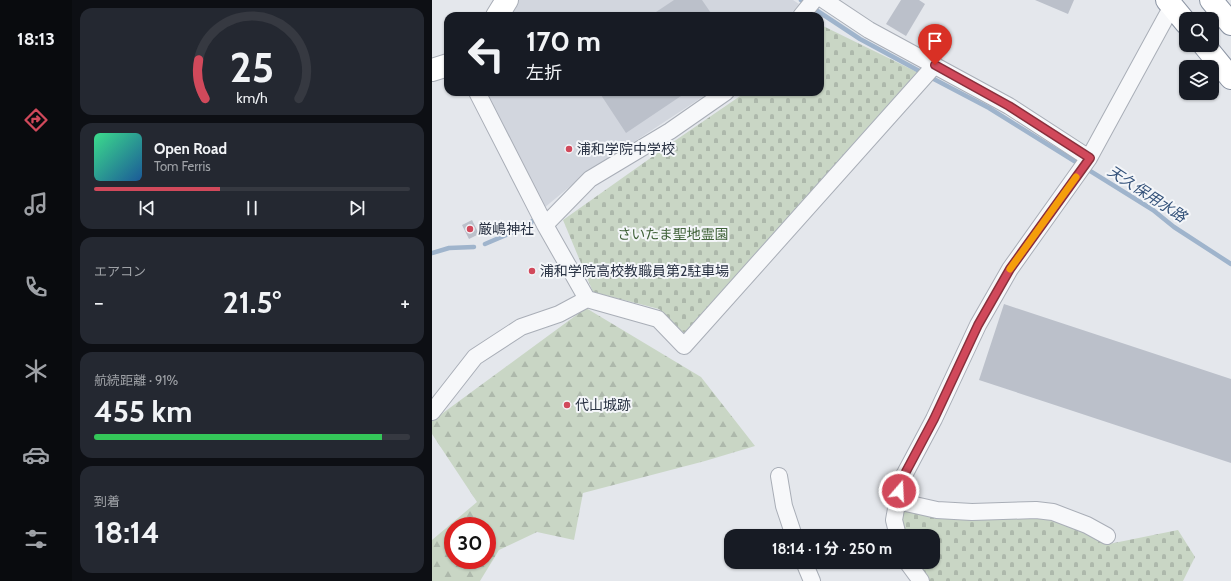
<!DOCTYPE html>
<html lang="ja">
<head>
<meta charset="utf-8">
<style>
  body { margin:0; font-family:Cabin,"Noto Sans JP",sans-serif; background:#242831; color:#f1f3f6; height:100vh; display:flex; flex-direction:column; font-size:15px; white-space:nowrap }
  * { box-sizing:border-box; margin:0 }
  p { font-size:13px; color:#9ea1a6 }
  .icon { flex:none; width:22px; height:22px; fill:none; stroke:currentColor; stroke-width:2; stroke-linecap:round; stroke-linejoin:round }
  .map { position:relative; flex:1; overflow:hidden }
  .details { display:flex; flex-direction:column; gap:8px; padding:8px; background:#0d0f14; width:360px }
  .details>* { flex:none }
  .top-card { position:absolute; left:12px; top:12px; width:380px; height:84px; border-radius:12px; box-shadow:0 1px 3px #0004; background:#171b24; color:#f1f3f6; overflow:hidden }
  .buttons { position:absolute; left:747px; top:12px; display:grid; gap:8px }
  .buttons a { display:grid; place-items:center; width:40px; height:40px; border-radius:8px; background:#171b24; box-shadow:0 1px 3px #0004; font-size:20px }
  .speed { position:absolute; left:12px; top:517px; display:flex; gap:8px; font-size:20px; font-weight:700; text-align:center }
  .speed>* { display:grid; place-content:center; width:52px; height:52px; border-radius:50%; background:#171b24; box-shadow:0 1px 3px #0004; line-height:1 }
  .speed .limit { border:6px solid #d22; background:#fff; color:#111 }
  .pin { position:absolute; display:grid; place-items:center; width:34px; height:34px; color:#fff; margin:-41px -17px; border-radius:50% 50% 50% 0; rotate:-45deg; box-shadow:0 0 4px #0007 }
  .pin .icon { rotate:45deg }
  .me { position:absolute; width:44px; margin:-22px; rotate:19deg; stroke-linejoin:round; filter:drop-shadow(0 0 3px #0008) }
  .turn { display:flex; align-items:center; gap:14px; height:84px; padding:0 16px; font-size:18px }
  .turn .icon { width:52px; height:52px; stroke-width:2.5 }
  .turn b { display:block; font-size:28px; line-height:34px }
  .big { font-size:30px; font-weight:700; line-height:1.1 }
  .details .tile { flex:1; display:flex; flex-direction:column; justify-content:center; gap:6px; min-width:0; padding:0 14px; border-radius:12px; background:#242831 }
  .details .dial { align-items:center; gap:0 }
  .dial svg { height:104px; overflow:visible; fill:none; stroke:#363941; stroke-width:7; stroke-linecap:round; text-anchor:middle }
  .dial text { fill:#f1f3f6; stroke:none }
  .song { display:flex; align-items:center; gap:12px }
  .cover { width:48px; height:48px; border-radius:6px; background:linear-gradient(135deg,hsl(150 70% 55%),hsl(210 70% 35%)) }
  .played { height:4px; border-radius:2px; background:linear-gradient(90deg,#d1495b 40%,#363941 40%) }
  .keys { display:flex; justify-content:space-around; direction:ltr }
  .heat { display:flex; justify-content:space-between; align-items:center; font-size:22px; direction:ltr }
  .charge { height:6px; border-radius:3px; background:linear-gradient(90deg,#34c759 91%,#363941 0) }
  .trip { position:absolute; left:292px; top:529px; width:216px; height:40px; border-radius:12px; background:#171b24; box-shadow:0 1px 3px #0004; font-weight:700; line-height:40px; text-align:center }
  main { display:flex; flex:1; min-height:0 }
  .tab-bar { display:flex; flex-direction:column; width:72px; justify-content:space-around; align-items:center; background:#090b0e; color:#9ea1a6 }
  .tab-bar .icon { width:28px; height:28px }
  .tab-bar .active { color:#d1495b }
  .tab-bar b { font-size:18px; color:#f1f3f6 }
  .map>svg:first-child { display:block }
</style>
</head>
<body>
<main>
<nav class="tab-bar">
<b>18:13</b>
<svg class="icon active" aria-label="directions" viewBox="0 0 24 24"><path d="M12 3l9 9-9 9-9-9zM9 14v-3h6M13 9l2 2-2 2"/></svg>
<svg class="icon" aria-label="music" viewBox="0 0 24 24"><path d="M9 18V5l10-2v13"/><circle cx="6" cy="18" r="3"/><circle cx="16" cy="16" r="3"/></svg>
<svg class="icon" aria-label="phone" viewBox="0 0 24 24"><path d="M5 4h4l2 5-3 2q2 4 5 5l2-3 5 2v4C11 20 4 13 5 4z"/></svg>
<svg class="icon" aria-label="climate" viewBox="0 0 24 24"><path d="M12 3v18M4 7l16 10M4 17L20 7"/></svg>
<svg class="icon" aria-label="car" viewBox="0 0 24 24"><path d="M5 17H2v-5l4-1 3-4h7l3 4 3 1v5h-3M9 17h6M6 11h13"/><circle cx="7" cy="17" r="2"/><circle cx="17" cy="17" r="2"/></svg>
<svg class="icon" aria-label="filters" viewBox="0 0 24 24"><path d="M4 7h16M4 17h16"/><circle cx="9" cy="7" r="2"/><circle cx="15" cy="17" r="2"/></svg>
</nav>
<section class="details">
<div class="tile dial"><svg viewBox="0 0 100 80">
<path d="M14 69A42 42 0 1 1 86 69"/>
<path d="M14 69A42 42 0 0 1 9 39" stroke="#d1495b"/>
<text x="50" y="56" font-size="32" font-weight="700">25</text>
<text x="50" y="72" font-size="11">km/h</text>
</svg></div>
<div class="tile">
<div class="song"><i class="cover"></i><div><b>Open Road</b><p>Tom Ferris</p></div></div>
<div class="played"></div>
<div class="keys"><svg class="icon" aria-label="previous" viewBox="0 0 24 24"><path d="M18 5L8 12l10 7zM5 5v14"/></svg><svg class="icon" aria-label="pause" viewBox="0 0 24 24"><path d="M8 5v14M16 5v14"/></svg><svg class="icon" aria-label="next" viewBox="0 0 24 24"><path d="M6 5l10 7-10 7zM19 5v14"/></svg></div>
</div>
<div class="tile"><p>エアコン</p>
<div class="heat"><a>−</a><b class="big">21.5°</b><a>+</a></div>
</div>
<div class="tile"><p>航続距離 · 91%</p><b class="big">455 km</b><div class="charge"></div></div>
<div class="tile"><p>到着</p><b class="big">18:14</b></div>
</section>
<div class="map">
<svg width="799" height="581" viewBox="0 0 799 581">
  <defs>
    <pattern id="forest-firs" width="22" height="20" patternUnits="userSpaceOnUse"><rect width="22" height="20" fill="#c9d6c5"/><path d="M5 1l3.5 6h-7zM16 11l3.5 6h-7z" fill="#adb8ab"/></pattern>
    <pattern id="cemetery-stones" width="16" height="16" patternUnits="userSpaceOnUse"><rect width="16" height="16" fill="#c9d6c5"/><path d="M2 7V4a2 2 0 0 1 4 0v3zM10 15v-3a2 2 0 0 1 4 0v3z" fill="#adb8ab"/></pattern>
  </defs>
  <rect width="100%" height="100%" fill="#e4e7ec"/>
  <path fill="#d2d6de" d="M87 0H361L367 4 357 16H75Z
    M52 92H278L153 174 112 208 71 124Z"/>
  <path fill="url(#forest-firs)" fill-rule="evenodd" d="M154 308 269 377 323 446 273 461 151 493 142 540 105 532 67 550 48 581H0V540L45 502 0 434V421ZM21 526H55V560H21Z"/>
  <path fill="url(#cemetery-stones)" d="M389 25 485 72 252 333 227 309 161 292 131 220 244 140 314 92H388Z
    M476 507 619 516 677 544 746 530 763 557 751 581H496L481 562H501V536H470L469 511Z"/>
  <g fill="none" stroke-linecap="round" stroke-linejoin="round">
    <path stroke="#9fb4cc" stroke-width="4.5" d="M369 0 428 39 491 73
      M498 77 557 108 721 210 742 227 799 264
      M53 244 95 226 106 216
      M0 253 17 248 42 247"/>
  </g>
  <path fill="#bbc0ca" d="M242 0H270L281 16H218Z
    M469 0H487L493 4 474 36 454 24Z
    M603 0H642L636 14Z
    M167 92H255L194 133Z
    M40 220 47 234 37 239 30 225Z
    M572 304 799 379V463L547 380Z"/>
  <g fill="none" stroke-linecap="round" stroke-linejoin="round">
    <defs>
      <path id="street" d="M392 0 437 30 577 106 657 158
        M369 16 382 0
        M45 92 113 225 155 299 226 319 252 346 503 65
        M113 225 158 179 238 131 294 92
        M0 412 43 357 89 327 127 314 155 299
        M347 476 352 506 362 536
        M465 501 505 510 540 512 604 510 621 512 655 525 675 536
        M466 536 462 520 469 481 502 419 546 325 578 269 657 158 740 6
        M372 562 380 581
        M475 562 489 581"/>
      <path id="secondary" d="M65 16 75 0
        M0 70 16 65"/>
      <path id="highway" d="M735 0 754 23
        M779 0 799 24
        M772 45 799 78"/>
    </defs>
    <use href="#street" stroke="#a9aeb7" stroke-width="18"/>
    <use href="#secondary" stroke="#a9aeb7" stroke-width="24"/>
    <use href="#highway" stroke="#8b94a3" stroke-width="24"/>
    <use href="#street" stroke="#f7f8fa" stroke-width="16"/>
    <use href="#secondary" stroke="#fff" stroke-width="22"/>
    <use href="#highway" stroke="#fff" stroke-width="22"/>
  </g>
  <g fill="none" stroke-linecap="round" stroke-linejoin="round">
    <defs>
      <path id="route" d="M467 491 469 481 502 419 546 325 578 269 658 158 577 106 503 65"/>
    </defs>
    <use href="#route" stroke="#882f3b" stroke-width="10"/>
    <use href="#route" stroke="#d1495b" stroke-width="7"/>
    <path stroke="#f59e0b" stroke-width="7" d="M578 269 644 177"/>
  </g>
  <g fill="#d1495b" stroke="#f4f6f9" stroke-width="1.5">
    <circle cx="137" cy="149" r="4"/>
    <circle cx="38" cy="229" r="4"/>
    <circle cx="100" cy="271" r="4"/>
    <circle cx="135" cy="405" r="4"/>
  </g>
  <g text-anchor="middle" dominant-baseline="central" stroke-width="4" stroke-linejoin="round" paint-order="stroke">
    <g font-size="14" fill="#2b3445" stroke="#f4f6f9" text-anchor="start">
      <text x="145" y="149">浦和学院中学校</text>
      <text x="46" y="229">厳嶋神社</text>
      <text x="108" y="271">浦和学院高校教職員第2駐車場</text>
      <text x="143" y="405">代山城跡</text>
    </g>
    <g font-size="14" fill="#3f6138" stroke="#f4f6f9">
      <text x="241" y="234">さいたま聖地霊園</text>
    </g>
    <g font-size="15" font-style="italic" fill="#34527a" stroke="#f4f6f9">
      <text transform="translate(715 194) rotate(33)">天久保用水路</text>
    </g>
  </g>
</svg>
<div class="buttons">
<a><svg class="icon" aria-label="search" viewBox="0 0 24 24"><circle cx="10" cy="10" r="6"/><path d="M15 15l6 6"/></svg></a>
<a><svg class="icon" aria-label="layers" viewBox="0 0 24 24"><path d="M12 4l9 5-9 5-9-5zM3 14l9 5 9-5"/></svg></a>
</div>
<div class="speed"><div class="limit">30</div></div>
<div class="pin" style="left:503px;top:65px;background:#d93025"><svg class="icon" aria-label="arrive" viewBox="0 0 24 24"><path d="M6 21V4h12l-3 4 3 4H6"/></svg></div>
<svg class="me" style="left:467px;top:491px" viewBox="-20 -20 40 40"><circle r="17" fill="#d1495b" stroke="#fff" stroke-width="3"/><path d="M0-11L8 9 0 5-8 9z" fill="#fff"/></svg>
<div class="trip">18:14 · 1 分 · 250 m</div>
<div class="top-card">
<div class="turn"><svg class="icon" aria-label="left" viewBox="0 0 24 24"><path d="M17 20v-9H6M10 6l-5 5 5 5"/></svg><div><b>170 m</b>左折</div></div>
</div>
</div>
</main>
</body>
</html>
